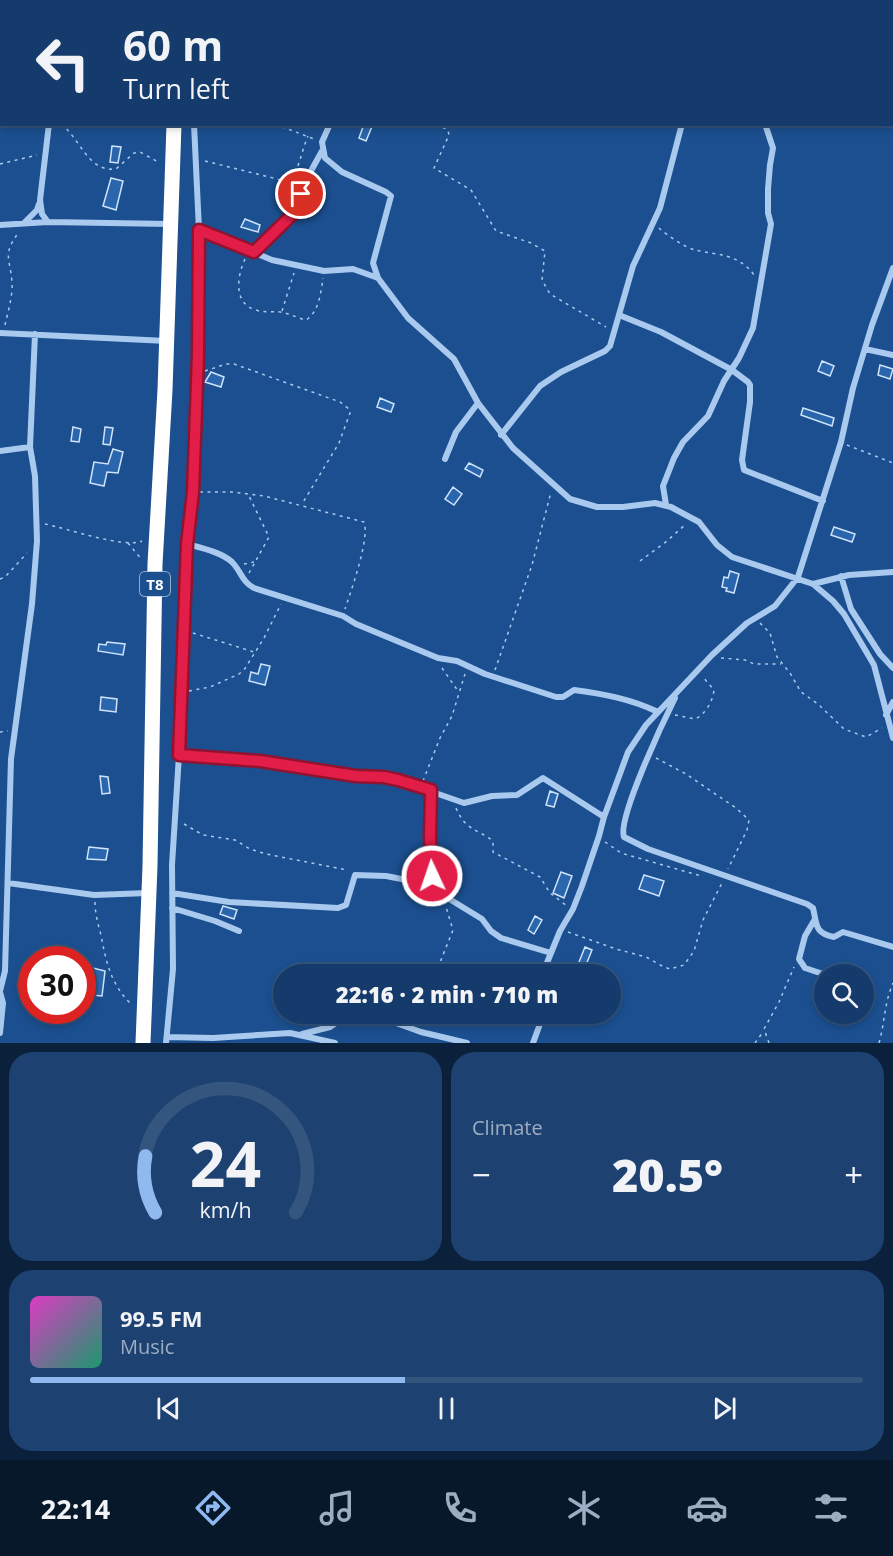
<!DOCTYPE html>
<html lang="en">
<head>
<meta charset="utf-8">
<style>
  body { margin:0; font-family:"Open Sans",sans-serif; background:#1d4271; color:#f1f3f6; height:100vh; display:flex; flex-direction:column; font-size:22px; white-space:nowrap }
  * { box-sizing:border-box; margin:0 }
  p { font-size:20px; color:#9dadc1 }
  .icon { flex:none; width:33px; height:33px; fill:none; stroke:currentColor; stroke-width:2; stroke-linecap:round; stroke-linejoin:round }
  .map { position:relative; height:1043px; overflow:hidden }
  .sheet { display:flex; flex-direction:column; gap:9px; padding:9px; background:#0b203b; flex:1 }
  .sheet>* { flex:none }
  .guide { position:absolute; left:0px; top:0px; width:894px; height:126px; box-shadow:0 3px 9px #0003,0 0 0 2px #33557e; background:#143b6b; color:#f1f3f6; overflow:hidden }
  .controls { position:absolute; left:814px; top:964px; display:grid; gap:12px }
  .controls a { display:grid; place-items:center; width:60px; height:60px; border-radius:50%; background:#143b6b; box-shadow:0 3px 9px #0003,0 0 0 2px #33557e; font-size:30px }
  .speed { position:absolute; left:18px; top:946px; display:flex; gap:12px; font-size:30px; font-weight:700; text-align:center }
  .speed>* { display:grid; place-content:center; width:78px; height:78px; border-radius:50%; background:#143b6b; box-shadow:0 3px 9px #0003,0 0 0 2px #33557e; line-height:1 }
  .speed .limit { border:9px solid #d22; background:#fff; color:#111 }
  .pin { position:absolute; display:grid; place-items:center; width:51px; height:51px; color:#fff; margin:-26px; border:3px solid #fff; border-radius:50%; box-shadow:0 2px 6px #0007 }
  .me { position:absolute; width:66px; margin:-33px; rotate:357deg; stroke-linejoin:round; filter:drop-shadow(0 0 4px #0008) }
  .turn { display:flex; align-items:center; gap:21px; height:126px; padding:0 24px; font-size:27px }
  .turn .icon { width:78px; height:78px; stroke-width:2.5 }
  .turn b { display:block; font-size:42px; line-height:51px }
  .big { font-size:45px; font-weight:800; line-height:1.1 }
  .sheet .card { flex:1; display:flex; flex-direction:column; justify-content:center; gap:9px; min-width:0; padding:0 21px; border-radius:24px; background:#1d4271 }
  .sheet .dial { align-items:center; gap:0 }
  .dial svg { height:156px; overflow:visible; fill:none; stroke:#33557e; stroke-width:7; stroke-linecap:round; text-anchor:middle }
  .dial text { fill:#f1f3f6; stroke:none }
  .song { display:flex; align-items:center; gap:18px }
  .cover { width:72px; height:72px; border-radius:9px; background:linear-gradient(135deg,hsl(310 70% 55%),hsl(160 70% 35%)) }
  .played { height:6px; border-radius:3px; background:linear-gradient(90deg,#90b9f0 45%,#33557e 45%) }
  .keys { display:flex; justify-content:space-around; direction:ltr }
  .heat { display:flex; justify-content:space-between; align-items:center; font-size:33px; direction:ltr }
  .sheet .tiles { flex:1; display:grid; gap:9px; grid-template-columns:1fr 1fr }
  .card:last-child { grid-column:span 2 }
  .trip { position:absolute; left:273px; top:964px; width:348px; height:60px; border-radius:30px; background:#143b6b; box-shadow:0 3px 9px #0003,0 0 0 2px #33557e; font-weight:800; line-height:60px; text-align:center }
  .tab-bar { display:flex; height:96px; justify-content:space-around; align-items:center; background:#08182b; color:#9dadc1 }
  .tab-bar .icon { width:42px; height:42px }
  .tab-bar .on { color:#90b9f0 }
  .tab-bar b { font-size:27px; color:#f1f3f6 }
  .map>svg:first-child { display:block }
</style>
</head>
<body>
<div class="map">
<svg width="893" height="1043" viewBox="0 0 893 1043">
  <rect width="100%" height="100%" fill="#1b4f8f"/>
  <path fill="#2a66ad" stroke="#cfe3fa" stroke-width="1.5" d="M364 124H373L366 141 359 138Z
    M112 146 121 147 118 163 110 162Z
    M111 178 123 181 116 210 103 206Z
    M245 219 260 225 258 232 241 227Z
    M822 361 834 366 830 376 818 371Z
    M880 365 893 369 890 379 878 375Z
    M211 372 224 377 221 387 205 382Z
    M380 398 394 404 391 412 377 407Z
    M803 408 834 418 832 426 801 415Z
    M73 427 81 429 79 442 71 441Z
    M105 427 113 428 110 445 103 444Z
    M113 449 123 452 118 473 107 472 104 486 90 483 94 462 108 464Z
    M469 463 483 470 480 477 465 469Z
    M453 487 462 494 454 505 445 499Z
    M834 527 855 534 852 542 831 535Z
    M730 571 739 574 734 593 726 591 727 588 722 587 724 577 728 578Z
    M107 642 125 644 123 655 98 651 99 644 106 645Z
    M261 664 270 666 265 685 249 681 251 672 258 674Z
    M101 697 117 699 116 712 100 710Z
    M100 776 108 777 110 793 102 794Z
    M550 791 558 794 554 807 546 805Z
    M89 847 108 849 106 860 87 859Z
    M561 872 572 876 564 898 553 893Z
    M644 875 664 881 659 896 639 889Z
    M223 906 237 910 234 919 220 914Z
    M535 916 542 920 534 934 528 930Z
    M585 947 592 950 586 965 579 962Z
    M89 967 105 971 102 996 92 995 94 988 87 987Z"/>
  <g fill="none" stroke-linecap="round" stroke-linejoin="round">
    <path stroke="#a9c9ee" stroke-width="1.5" stroke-dasharray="3 4.5" stroke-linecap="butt" d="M417 0V2
      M727 0 732 2
      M805 0V2
      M302 2 303 0
      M664 2 665 0
      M892 55H893
      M892 65 893 63
      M61 124C81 139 87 172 116 169L134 153 140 152 160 163
      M275 124 314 139
      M436 124 448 130 449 135 434 168 471 190 496 231 531 243 545 251 542 280 550 294 606 327
      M205 161 289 182C300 168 301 152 308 136
      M0 164 37 155
      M659 228C668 236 684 247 695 250 718 255 739 254 754 275
      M245 259C237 276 233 304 256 310 264 313 272 311 280 312 289 313 297 318 306 320 319 312 321 292 323 278
      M282 311 294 273
      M5 325C8 312 13 295 12 282 10 257 2 255 19 232
      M205 371 226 364H234L340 402 349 409 350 413 339 443 302 504
      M847 445 893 463
      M200 492H232L264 496 364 522C370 538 351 591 345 609
      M45 524C65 528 126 549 142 541
      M128 543 142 560
      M640 561 667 541 686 524
      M244 564 254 562
      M249 573 269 537 249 496
      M0 579 5 577 27 553
      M760 623 770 633 777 657 790 673 801 692 818 704 844 729 866 737 882 728
      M193 633 254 652
      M721 658 745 660 754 664H781
      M442 668 458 691
      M495 670 532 565 551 492
      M189 691 210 687 239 674 244 670 264 638 281 604
      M675 715 695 719C705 715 713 701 714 690L702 676
      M0 732 8 731
      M656 758 686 774 736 808 749 820 747 830 728 869
      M423 781 440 738 452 716 465 674
      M456 808C466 831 476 828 493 841V852L540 877 550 893 567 906
      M184 824 203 835 235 840 250 849 266 854 347 870
      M605 842 621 853 701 876
      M95 902C95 913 98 924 101 935 106 962 111 985 132 1005
      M568 932 616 949 646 957 664 967 670 969 684 965 694 951 703 920 722 883
      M435 975 453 930 446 907
      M412 1022 415 1014
      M755 1043 763 1032
      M769 1043 764 1029 779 1002 794 967
      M879 1043C885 1022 884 1004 893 983"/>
    <path stroke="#a9c9ee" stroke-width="6" d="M37 0V2
      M401 0 408 2
      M195 2V0
      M382 2 383 0
      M524 2 525 0
      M710 2V0
      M892 123H893
      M330 124 322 142 325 158 342 172 386 192 391 196 373 263 378 278 408 318 454 359 478 403 513 448 570 499 597 507H623L655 503 671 507 699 522 717 545 732 557 813 584 833 601 844 614 874 665 893 738
      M48 222 42 214 40 200 49 124
      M24 223 37 210 39 204
      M0 225 48 222 170 224
      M199 230 272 260 324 271 353 269 378 278
      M254 252 293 214 306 180 322 151
      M619 315 661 332 732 370 748 382 750 385V402L742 460 744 470 823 501
      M0 333 167 341
      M865 349 893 355
      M501 435 540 386 561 372 605 351 610 346 633 266 660 208 682 124
      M0 451 30 447
      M445 459 456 432 478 403
      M666 505 663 486 674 458 683 442 708 416 724 381 739 358 753 328 771 224 768 213V189L770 165 773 148 765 124
      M187 544C201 548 221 552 232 562 241 571 242 582 254 588L343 616 356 624 438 658 457 661 485 674 556 697H563L574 690C604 694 631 699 658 712
      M841 576 851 609 880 654 893 668
      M813 584 849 575 893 572
      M675 698C664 720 617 819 624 837L648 849 807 904 813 908C817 924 814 933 834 937L843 932 893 947
      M886 715 893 702
      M179 755 260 761 356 776 398 780 464 803 492 796 517 795 543 778 604 817
      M431 790 430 837 433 889
      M8 883 94 895 148 893
      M172 893 229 902 338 908 346 905 355 875 386 876 417 882 433 889 482 919 491 931 501 938 551 953
      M172 908 215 921 239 931
      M815 919 805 936 799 959 805 968 826 975
      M542 975 560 931 573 909 582 886 599 836 604 817 628 752 646 725 712 655 747 623 775 606 798 577 841 442 853 388 872 325 893 268
      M0 991 5 971 11 759 32 604 37 541 35 476 30 447 35 334
      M0 992 3 1003 0 1033
      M371 1014 421 1032 467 1043
      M302 1034 330 1027 349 1014
      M167 1037 213 1038 290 1033 335 1043
      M166 1043 173 969 172 865 179 755 187 544 193 492 198 355 199 230 194 124
      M533 1043 540 1024 541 1014"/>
    <path stroke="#fff" stroke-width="15" d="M177 2 178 0
      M143 1043 150 866 155 564 165 390 174 124"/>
  </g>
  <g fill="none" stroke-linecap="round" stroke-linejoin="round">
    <defs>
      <path id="route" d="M301 194 293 214 254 252 199 230 198 355 193 492 187 544 179 755 260 761 356 776 384 777 398 780 431 790 430 837 432 876"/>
    </defs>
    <use href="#route" stroke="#92132f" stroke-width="15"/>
    <use href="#route" stroke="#e11d48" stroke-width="10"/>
  </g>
  <g text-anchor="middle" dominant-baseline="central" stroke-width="6" stroke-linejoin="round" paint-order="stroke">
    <rect fill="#1b4f8f" stroke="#bbcadd" stroke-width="1.5" x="140" y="572" width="30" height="24" rx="4.5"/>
    <g font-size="15" font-weight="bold" fill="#fff">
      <text x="155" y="584">T8</text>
    </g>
  </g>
</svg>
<div class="controls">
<a><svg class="icon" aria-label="search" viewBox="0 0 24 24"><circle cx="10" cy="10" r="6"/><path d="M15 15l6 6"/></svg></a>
</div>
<div class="speed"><div class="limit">30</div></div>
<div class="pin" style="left:301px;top:194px;background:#d93025"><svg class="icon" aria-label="arrive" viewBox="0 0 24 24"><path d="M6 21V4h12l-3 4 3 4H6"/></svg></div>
<svg class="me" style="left:432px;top:876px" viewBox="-20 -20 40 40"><circle r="17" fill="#e11d48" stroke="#fff" stroke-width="3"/><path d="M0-11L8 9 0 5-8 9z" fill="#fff"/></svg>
<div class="trip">22:16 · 2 min · 710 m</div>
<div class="guide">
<div class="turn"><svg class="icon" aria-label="left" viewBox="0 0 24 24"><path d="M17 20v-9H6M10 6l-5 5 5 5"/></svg><div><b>60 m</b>Turn left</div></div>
</div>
</div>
<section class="sheet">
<div class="tiles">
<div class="card dial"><svg viewBox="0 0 100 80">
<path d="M14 69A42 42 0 1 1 86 69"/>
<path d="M14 69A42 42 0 0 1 9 40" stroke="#90b9f0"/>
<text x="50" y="56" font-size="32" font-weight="700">24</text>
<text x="50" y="72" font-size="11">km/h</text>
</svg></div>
<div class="card"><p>Climate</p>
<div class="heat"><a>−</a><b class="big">20.5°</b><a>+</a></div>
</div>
<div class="card">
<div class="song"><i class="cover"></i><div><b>99.5 FM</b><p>Music</p></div></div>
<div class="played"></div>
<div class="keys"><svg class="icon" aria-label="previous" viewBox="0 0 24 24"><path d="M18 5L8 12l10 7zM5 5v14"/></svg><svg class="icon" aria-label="pause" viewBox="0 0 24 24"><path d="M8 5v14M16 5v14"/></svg><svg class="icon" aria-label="next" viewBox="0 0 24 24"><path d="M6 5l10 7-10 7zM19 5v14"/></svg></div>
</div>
</div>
</section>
<nav class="tab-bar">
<b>22:14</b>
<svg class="icon on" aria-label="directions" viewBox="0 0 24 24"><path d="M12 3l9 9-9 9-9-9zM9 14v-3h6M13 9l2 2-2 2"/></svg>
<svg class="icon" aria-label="music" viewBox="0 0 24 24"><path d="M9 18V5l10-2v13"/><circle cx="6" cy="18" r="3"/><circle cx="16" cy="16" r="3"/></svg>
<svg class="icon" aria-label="phone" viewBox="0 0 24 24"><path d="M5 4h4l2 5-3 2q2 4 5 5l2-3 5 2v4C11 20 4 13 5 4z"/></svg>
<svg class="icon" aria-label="climate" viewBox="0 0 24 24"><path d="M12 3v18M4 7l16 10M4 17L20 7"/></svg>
<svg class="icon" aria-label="car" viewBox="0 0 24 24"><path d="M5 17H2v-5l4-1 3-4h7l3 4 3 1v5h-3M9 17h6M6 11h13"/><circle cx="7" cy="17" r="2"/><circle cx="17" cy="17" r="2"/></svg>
<svg class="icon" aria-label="filters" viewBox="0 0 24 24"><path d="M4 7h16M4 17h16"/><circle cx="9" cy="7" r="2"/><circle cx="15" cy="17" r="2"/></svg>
</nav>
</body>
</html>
